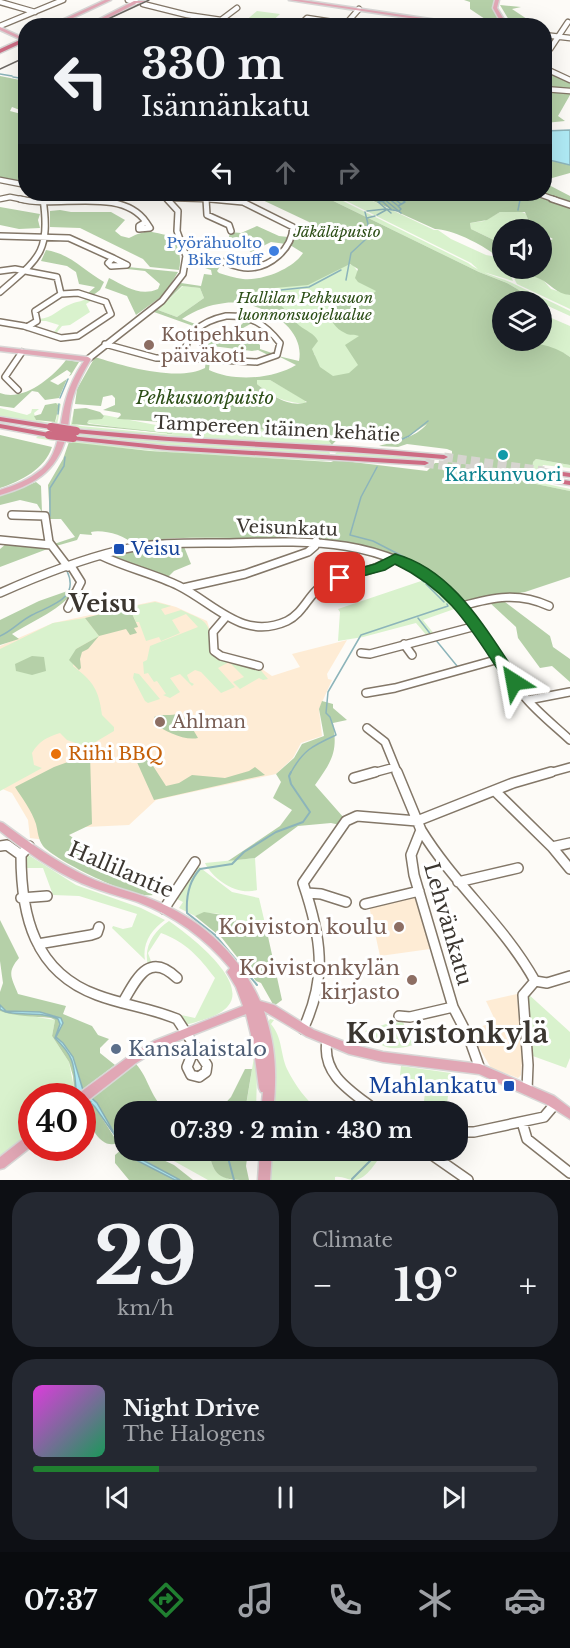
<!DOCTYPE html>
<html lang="en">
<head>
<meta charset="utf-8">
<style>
  body { margin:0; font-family:"Libre Baskerville",serif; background:#242831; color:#f1f3f6; height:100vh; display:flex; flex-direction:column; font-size:22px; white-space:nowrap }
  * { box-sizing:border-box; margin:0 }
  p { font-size:20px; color:#9ea1a6 }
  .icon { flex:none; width:33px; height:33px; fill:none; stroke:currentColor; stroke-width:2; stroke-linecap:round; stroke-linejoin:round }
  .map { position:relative; height:1180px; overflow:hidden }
  .drawer { display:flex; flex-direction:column; gap:12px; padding:12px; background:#0d0f14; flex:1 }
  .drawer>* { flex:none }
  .banner { position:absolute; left:18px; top:18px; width:534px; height:183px; border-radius:24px; box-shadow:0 6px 24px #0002; background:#171b24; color:#f1f3f6; overflow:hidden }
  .controls { position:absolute; left:492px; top:219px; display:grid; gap:12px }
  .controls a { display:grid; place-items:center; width:60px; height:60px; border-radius:50%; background:#171b24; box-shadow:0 6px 24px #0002; font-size:30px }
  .speed { position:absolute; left:18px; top:1083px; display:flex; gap:12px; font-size:30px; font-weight:700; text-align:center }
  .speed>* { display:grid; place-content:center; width:78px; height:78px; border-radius:50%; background:#171b24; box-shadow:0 6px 24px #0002; line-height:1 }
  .speed .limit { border:9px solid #d22; background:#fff; color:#111 }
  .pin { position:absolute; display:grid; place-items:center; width:51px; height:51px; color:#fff; margin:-26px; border-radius:12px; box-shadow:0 3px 9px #0006 }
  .me { position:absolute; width:66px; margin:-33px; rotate:326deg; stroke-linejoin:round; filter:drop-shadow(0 0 4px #0008) }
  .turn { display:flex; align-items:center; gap:21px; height:126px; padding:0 24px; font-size:27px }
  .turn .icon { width:78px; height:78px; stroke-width:2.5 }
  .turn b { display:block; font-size:42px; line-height:51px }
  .lanes { display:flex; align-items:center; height:57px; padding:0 24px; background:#0003; justify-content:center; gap:30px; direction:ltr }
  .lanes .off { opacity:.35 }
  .big { font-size:45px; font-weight:700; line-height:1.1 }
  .drawer .tile { flex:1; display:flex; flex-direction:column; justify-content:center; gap:9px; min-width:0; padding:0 21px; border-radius:24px; background:#242831 }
  .drawer .dial { align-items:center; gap:0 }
  .dial b { font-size:78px; line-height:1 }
  .song { display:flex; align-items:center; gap:18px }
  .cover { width:72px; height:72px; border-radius:9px; background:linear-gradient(135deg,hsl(300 70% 55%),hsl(150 70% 35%)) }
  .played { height:6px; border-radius:3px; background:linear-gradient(90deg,#207f30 25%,#363941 25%) }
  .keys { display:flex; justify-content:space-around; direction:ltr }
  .heat { display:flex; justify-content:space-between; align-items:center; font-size:33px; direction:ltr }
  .drawer .tiles { flex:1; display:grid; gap:12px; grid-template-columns:1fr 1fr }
  .tile:last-child { grid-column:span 2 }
  .trip { position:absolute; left:114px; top:1101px; width:354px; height:60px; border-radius:24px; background:#171b24; box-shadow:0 6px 24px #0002; font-weight:700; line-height:60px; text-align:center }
  .tab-bar { display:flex; height:96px; justify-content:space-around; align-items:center; background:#090b0e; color:#9ea1a6 }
  .tab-bar .icon { width:42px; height:42px }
  .tab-bar .on { color:#207f30 }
  .tab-bar b { font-size:27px; color:#f1f3f6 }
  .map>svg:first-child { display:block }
</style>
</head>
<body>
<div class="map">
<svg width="570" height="1180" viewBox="0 0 570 1180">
  <rect width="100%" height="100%" fill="#fdfbf7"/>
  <path fill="#feecd5" d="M155 601 176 607 207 621 210 630 211 650 256 665 272 676 300 667 292 654 347 640 327 674 328 679 332 680 319 709 322 736 301 743 293 758 276 774 156 800 129 825 65 828 61 842 30 838 28 820 12 793 0 788V646L53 623Z
    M411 897 417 899 430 949 380 956 369 906Z
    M517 994 522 1061 521 1075 518 1078 491 1068 469 1030 496 1022 486 1001Z"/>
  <path fill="#d9f2cd" d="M257 11 280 14 268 25H228L238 22 243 23Z
    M319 194H329L468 263C481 273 495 276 510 282L570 311V316L537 301 507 283 479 272Z
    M332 194H358L434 230H438L451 239 486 255 497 257 502 264V268L509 271 513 281 480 271 471 263Z
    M518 210 526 214 531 227 534 229 502 230V244L471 229 470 223 484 221 500 212Z
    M347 264 353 265 358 272 382 284 362 333 364 357 353 374 331 381 313 360 315 355 295 326 247 300 249 288Z
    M509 269H534L528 272 521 270 543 280 551 289 570 295V309L517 284Z
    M183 286 200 288 204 298 177 317 158 310Z
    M89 297 94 299 86 304 90 312 70 325 62 326 54 336 52 335 59 325 46 321H39V319C53 318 58 309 71 304 78 301 83 302 89 297Z
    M542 314 570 326V357C558 348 542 349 530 341L542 340Z
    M257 380H270L305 400 306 404C283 402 273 397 257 384Z
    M56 403 61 404 54 441 36 438 38 436 54 437 56 426 0 417V408L27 415 31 413 32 409H39L34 413 36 420 51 423 56 421 59 406Z
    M75 407 72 423 80 426 175 435 87 423 89 420 102 418 104 415 156 425 261 428 329 434 331 436 328 440 332 445 170 438 70 427Z
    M77 433 169 442 314 448 329 450 330 454 146 445 76 437Z
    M68 440 164 451 330 459 323 461 188 454 67 443Z
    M338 451 445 459 427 458 425 461 335 454Z
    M536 459 570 465V468L543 465 539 474 542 483 570 489V491L531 483 533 462Z
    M427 579 460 607 423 620 435 635 428 637 416 623 363 637 338 641 340 612 338 609Z
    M155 602 171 606 161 609 165 615 181 610C207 622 210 620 211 650L258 667 268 679 263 680 259 678 240 689 233 682 244 677 229 662 218 668 235 687 221 693 201 672 195 670 187 675 190 682 194 684 192 686 180 674 170 678 180 692 170 698 163 695 166 694 157 681 154 682 148 673 144 674 143 662 147 660 150 646 198 627 186 614 172 620 180 633 161 641 159 637 146 641 139 622H136L129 607Z
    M85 618 99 636 76 649 73 666C93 681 99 690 102 715L114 727V731L87 747 67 740 60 733C47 737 39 741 32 753L34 765 42 768 0 791V649L53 623Z
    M134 673 139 674 160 699 148 703 145 701 133 678Z
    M27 854 76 885 141 908 165 920C152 929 142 943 145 960L112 928 113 926 123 929 132 927 137 914 79 896 53 895 43 868H25L23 859Z
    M255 858 257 890C238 896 213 880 205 863Z
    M198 866 232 892 259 898 267 932 257 934C242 919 215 907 195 916L179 908 183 902 175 898Z
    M169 921C186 933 250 980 228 1006 219 1017 198 1021 186 1025L172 1013 195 1018 215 978C199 957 186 942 161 933L148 953 152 964 148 965C143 947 154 931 169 921Z
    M527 993 570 1032V1058L566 1068 530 1055Z
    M0 1011 55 1020 52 1036 69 1062 74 1088 78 1093 75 1096H32L31 1131 0 1156Z
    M270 1019 274 1020 271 1024C283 1039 280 1053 287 1069 295 1085 306 1100 319 1111H272L267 1023Z
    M403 1022 413 1045C389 1052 382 1048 365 1031L389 1023Z
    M255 1051 257 1075 256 1111 245 1112Z
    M401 1066 451 1073 446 1111H423L425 1092 400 1075Z
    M156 1151H209C212 1169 215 1174 232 1180H208Z
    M270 1151H384C377 1160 367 1180 354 1180 347 1180 343 1176 335 1177V1180H269Z"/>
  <path fill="#b5d0a8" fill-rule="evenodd" d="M464 0H495L493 8 504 25 486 24 488 21 470 9V2Z
    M500 5 521 7 512 9 536 25H512Z
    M549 71 570 81V95L558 116 565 121 545 123 544 73Z
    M0 76 25 81V112L12 107 10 111 25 115V184L0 178Z
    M544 159 570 165V173L545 180Z
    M545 183 570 196V295C556 294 551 284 540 279 532 275 525 274 517 269L528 272 534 269 542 268V244L553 239 542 233V230L532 229 525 212H500L487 220 470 223 471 229 502 244V261C490 248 453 229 435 229L358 194H544Z
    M250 194H319L479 272 507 283 537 301 502 302V340C525 341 551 343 570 357V465L536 459 533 462 531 483 570 491V577L525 592 465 602C392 533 327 538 234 538 200 538 165 536 133 544 125 535 102 529 91 532L92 535 80 534 77 540 56 546 54 544 75 537 61 519H50L48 485 63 459 69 442 150 451 331 462 336 460 427 471 435 463H447L452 456V451L447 449 407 444 398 447 379 446C396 441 415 438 427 424 416 431 403 442 389 443 369 446 348 425 332 445L328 440 331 436 329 434 119 419H117L121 415 120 413 103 410 115 405V398L112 395 103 397 101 406 75 404 77 389 95 357C123 366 178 382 205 368L206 359H210L209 370C234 382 273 379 296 365L278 356 299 361C306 325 257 299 225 303 208 305 196 310 182 319L198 325 196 327 154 312 181 283 201 286 204 274 212 275 211 270 205 268 207 266 221 265 217 271 219 273C226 275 235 278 243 279 262 281 293 269 303 253L290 245 296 236 313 234V227L309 222ZM350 264 358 269 355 278 358 282 376 291 361 304 341 301 329 306C326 316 335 329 345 333 350 336 354 334 359 336L345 345 358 365 349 373 333 376 320 367 312 349 318 341C314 333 306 331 300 326 291 319 286 308 276 302 267 298 257 301 249 293L275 288 308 285ZM182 286 200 288 204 298 177 317 158 310ZM257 380H270L307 402C290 409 268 393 257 384Z
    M0 207 40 214 38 220 40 228 19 229 0 225Z
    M60 210 71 212H111L125 220 115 231 121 236 129 238C150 227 151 233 173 236 178 247 182 257 179 270L150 267 143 259 80 228 50 227V211Z
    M257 226 279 236 288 237 286 244 271 242 251 252 240 245 227 247 230 232 241 233Z
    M46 250C71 254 83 270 104 282L100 290 92 296 87 294 95 287 79 284 76 272 67 266 41 261Z
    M128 267 178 272 165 294 136 315 127 296 105 288 109 278C125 286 140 297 158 289L160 284 145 271 127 269Z
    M247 319 254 322 243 328 260 345V349L272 353 268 355 258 350 252 351 212 346 207 349 208 344 216 334 201 329 203 327 218 333 240 326Z
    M66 360 79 362 71 375 69 376 71 373 67 370 50 381 58 385 67 379 59 398 45 400 38 392 32 391 14 408 0 406V393C23 402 52 378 66 360Z
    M56 403 59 406 55 422 36 420 34 416 41 414 45 405Z
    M86 408 100 412 104 416 102 419 89 420 87 423 89 424 177 434 72 424 74 409Z
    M0 435 52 447C45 469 21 481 0 488Z
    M36 482 41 486 42 512 37 504 20 500 0 505V496Z
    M7 543 49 547 50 548 0 567V549Z
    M183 544 191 564 174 571 166 579 112 558 111 555 126 550Z
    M76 588C62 610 34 620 12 634L19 639 0 645V620L39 601Z
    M501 599 550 636 553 647 570 659V682L552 666 540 668 518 638 516 627 489 602Z
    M129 607 138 627 134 628 137 633 130 635 126 629 99 636 88 649 82 652 80 659 81 668 79 670 69 660 76 649 99 636 85 618Z
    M32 656 44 657 46 671 32 675 16 671 15 664Z
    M322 701 333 704V708L347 720 333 723C338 752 332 761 315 785L344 818 340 825 331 823 298 826 255 858 228 861 280 826 292 810 273 798 281 782 276 774 294 758 302 744 324 736 319 709Z
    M180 713 191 726 198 738C184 741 165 731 154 724L157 722 154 717C163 713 170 717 180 713Z
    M134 749 146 755 166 786 179 783 192 775 225 778 249 771 255 767 265 775 154 800 136 760 131 756Z
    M90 754 92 824 69 835 153 895C133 899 56 861 43 846 38 839 38 832 36 824 32 811 22 798 15 787L54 767Z
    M204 912 229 916 257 934 267 932 282 1000 274 1006 261 983 256 981 222 938 195 916Z
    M0 920 19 958C6 973 12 978 18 994L66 1006 63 1014 92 1026 98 1035 109 1039 100 1048V1053L115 1065 78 1093 74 1088 73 1076 69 1062 52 1036 55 1020 51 1018C34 1016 16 1017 0 1011V1009C13 1018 41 1010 58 1019L60 1024 55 1038C75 1056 73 1064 76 1089H82C72 1066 79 1056 56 1037L63 1023 61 1018 40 1012 6 1011 0 1005V992L3 983 0 961Z
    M136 1064C149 1078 151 1101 168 1111L124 1112V1139L121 1142 92 1098Z
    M245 1069H252L245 1111H218L231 1097Z
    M93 1104 118 1143C100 1151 86 1122 88 1107Z
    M122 1149 130 1157 175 1180H129L115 1163V1155Z
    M142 1150 174 1165 193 1180H180L127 1151Z
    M209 1151H248L246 1166 249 1180C224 1180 213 1179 209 1151Z"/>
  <path fill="#afeaf5" stroke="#8cb4ba" stroke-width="1.5" d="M570 130V165L545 159V131Z
    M0 1005 6 1011 40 1012 61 1018 63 1023 56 1037 63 1043 73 1057 83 1090 97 1103 124 1150 180 1180H175L130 1157 95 1107 92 1104 87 1107 91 1102 76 1089C74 1064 74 1056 55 1038L60 1024 58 1019C41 1010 13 1018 0 1009Z"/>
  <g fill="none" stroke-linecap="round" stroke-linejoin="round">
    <path stroke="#8cb4ba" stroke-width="1.5" d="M0 74 12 76
      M13 77 26 79
      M342 194 351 196 365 194
      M374 194 392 210
      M378 194 401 213
      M383 194 397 205
      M388 194 401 204
      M355 200 374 194
      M384 201 378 202 391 213
      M518 210 520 200 526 194
      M367 211 386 209 399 211 401 209 398 206 405 202 393 194
      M377 215 386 210
      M367 218 375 216
      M346 280 351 253 365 240 368 224 365 212
      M262 292 309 287 341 270
      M60 398 68 379
      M58 414 59 404
      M396 442 409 436 428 421
      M377 467 361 497 350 535 373 541 406 558
      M50 516V488L64 466 65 457
      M415 573 424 582
      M426 584 444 602
      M307 609 311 602
      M418 618 432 636
      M0 636C12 631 20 621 32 615 51 605 80 599 67 571
      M435 639 457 666
      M290 774C303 750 312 746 336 735L330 717 326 713 328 692 361 635 448 606 447 604"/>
    <path stroke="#8cb4ba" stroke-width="2" d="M257 985 215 935 187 913C186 897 189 881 200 869L232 864 244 852 276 832 303 822 310 812 291 784 289 776 291 772
      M234 1112 240 1102
      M226 1150 234 1180
      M352 1179 381 1150"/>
    <path stroke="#d6d4cf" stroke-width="9" stroke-dasharray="9 4.5" stroke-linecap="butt" d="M444 457 544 471
      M425 463 546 479"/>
    <defs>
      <path id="minor-far3" d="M128 0 136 2
        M0 2 35 12
        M143 4 187 15 221 20 237 8
        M0 26 63 0
        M299 26 307 18 359 26
        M344 26 359 9
        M544 35 570 38
        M550 49 568 22
        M544 68 570 80
        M544 89 570 91
        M0 180 26 185
        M42 194 43 200
        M163 194 168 200
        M539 194 556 200
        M206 197V200
        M168 198 236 200
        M0 199 10 197 25 200"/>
      <path id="minor-far2" d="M20 199C57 209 121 186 146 222
        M206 199 207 215 229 225 231 231
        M211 199 243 202 293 227C292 249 270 268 248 268 239 268 230 264 221 261
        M552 199 570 205
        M146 222 150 228 139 229V226Z
        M0 236 69 238 113 258
        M113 258 127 265 111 266 108 263Z
        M0 271 15 269 57 277 61 294 35 311 37 321 27 327
        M0 292C38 259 51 253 43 199
        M226 316C251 315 265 324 280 343L277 355 257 362 184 358C185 332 203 321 226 316Z
        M0 322 24 326 61 338 78 336 111 314 106 302 78 293 61 294
        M105 344 156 358H184
        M88 359 162 301 183 274 186 256 177 231 178 211 167 199
        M18 390 5 377 22 352"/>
      <path id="minor-far1" d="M12 515 45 516 49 542 68 567
        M0 540 51 545
        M102 556C127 568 155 574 179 586 215 604 243 641 287 621 304 613 309 592 326 583 349 572 374 573 395 558
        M183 588 245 574 308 552 315 546 316 541
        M0 593C38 576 79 560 120 550 154 542 189 543 224 543 306 541 378 536 446 589 473 611 502 666 524 696 537 712 555 726 570 740
        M462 606C494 597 518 592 549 606
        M68 608 81 582 71 566
        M225 618 213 632 214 651 221 656 259 666
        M404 644 412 655
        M361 653 370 654 476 626
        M366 693 395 688 499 659
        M528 700 570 692
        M367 728 385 742 398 774
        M369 774 395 767
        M545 774 570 767"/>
      <path id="minor" d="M397 772 421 830 411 855 414 875 453 1007 469 1038 480 1069
        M354 778 375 772
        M495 791 552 847 570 869
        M421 830C454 884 504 925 535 981
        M0 846 7 845 21 855
        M29 846 21 855C21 915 34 972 97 995 123 1005 151 1008 177 1019L207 1065 206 1072 199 1077 191 1075 187 1067 195 1047
        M552 847 570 843
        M458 882 518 868
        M307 893 321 894 346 902
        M21 898 47 896
        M365 904 419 891
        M164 909 195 862
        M38 944 91 935 97 933 99 927
        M123 1002C137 978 149 951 177 978
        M399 1016 410 1017 453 1007
        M303 1029C328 977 321 936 303 883L346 821 357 816 417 821 513 783 551 772
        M327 1041C321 1076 354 1093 378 1112
        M527 1090 528 1065 523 995 535 981 547 983 570 976
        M522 1122 527 1139 570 1173
        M458 1132H474L544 1117 555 1104
        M425 1150 468 1180"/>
      <path id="major" d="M105 0H111L56 26H49Z
        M289 0H301L478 26H462Z
        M495 0H499L497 8 508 26H503L493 8Z
        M134 1H143L145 2 137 3 93 26H86Z
        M0 27 26 39V42L0 30Z
        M0 347 88 357 91 359C83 373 76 385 72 401 69 413 69 426 66 437 57 472 32 486 0 495V490C15 485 29 480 42 469 61 452 59 422 66 399 70 385 76 373 84 361L0 351Z
        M0 822 3 823C30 843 58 863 88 877 109 887 132 891 153 900 201 919 239 954 260 1001L274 1005 314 1030 350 1044 383 1052 480 1064 554 1096 570 1108V1119L546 1104 479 1074 383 1062 349 1054 306 1036 264 1011C276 1046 277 1075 273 1112H261L263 1092H261L259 1088 253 1043 246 1014 162 1047 136 1063 86 1102 82 1103V1096H77L78 1094 128 1057 154 1041 243 1006 236 987 227 972 230 968C205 938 175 916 138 902 119 896 100 891 81 883 52 870 25 851 0 831Z
        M32 1134V1146L4 1168 0 1169V1157L28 1135Z
        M260 1150H272L270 1180H258Z"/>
      <path id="highway" d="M22 39 24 40V42L0 53V49Z
        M0 417 51 425 55 427 51 429 0 421Z
        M0 424 49 433 53 435 49 437 0 428Z
        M73 429 168 437 352 447 444 455 448 457 444 459C321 448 198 446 76 433L72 431Z
        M70 436 167 446 425 461 429 463 425 465 167 450 73 440 69 438Z
        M541 469 570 473V477L541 473 540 471Z
        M543 477 570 481V485L543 481 542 479Z"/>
    </defs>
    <use href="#minor-far3" stroke="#837768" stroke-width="7"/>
    <use href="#minor-far2" stroke="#837768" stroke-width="8"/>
    <use href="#minor-far1" stroke="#837768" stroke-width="10"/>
    <use href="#minor" stroke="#837768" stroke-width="12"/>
    <use href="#major" stroke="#d8d7d6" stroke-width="3"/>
    <use href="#highway" stroke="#d8d7d6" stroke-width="3"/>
    <use href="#minor-far3" stroke="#fff" stroke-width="4.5"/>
    <use href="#minor-far2" stroke="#fff" stroke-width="5"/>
    <use href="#minor-far1" stroke="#fff" stroke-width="7"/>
    <use href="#minor" stroke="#fff" stroke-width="9"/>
    <use href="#major" fill="#e1a7b5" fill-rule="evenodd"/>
    <use href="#highway" fill="#cd6c83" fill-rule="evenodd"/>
    <path stroke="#6c6762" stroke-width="1.5" d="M93 26 149 0
      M0 69 26 57"/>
    <defs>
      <path id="highway-bridge" d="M51 427 76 431
        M49 435 73 438"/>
    </defs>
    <use href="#highway-bridge" stroke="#d8d7d6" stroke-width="10" stroke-linecap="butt"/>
    <use href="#highway-bridge" stroke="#cd6c83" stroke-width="8"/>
  </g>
  <path fill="#207f30" stroke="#15531f" stroke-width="1.5" d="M395 554C455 570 487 632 520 679L522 682 520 686H509C473 634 455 593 395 564L385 570 340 582 334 578 336 575 375 564Z"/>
  <circle fill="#3f7fe0" stroke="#fff" stroke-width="2" cx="274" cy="251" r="6"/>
  <g fill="#8d6e63" stroke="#fff" stroke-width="2">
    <circle cx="149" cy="345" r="6"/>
    <circle cx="160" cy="722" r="6"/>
    <circle cx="399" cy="927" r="6"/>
    <circle cx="412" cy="980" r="6"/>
  </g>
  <circle fill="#0f9aa8" stroke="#fff" stroke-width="2" cx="503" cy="455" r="6"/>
  <g fill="#1a4fb4" stroke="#fff" stroke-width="2">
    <rect x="113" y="543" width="12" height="12" rx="3"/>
    <rect x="503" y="1080" width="12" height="12" rx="3"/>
  </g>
  <circle fill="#e8710a" stroke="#fff" stroke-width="2" cx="56" cy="754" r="6"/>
  <circle fill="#5c6f8a" stroke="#fff" stroke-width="2" cx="116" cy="1049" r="6"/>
  <g text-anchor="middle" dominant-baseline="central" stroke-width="6" stroke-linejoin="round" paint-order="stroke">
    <g font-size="15" font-style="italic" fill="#2c4e17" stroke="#fff">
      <text x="337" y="231">Jäkäläpuisto</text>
      <text x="305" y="297">Hallilan Pehkusuon<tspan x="305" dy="17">luonnonsuojelualue</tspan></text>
    </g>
    <g font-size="15" fill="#366cbe" stroke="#fff" text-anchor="end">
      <text x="262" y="242">Pyörähuolto<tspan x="262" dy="17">Bike Stuff</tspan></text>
    </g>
    <g font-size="18" fill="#785e54" stroke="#fff" text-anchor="start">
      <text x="161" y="335">Kotipehkun<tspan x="161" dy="21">päiväkoti</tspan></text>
      <text x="172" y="722">Ahlman</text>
    </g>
    <g font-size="18" font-style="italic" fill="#2c4e17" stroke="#fff">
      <text x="205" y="398">Pehkusuonpuisto</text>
    </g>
    <g font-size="18" fill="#3b3630" stroke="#fff">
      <text transform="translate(277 429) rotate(3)">Tampereen itäinen kehätie</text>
      <text transform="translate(287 528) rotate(2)">Veisunkatu</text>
    </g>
    <g font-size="18" fill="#0d838f" stroke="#fff">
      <text x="503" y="475">Karkunvuori</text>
    </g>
    <g font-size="18" fill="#164399" stroke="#fff" text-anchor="start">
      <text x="131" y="549">Veisu</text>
    </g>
    <g font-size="18" fill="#c56008" stroke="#fff" text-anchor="start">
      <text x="68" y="754">Riihi BBQ</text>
    </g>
    <g font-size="21" fill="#3b3630" stroke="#fff">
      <text transform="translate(121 870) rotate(23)">Hallilantie</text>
      <text transform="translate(448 924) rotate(74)">Lehvänkatu</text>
    </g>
    <g font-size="21" fill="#785e54" stroke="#fff" text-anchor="end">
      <text x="387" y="927">Koiviston koulu</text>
      <text x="400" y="968">Koivistonkylän<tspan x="400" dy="24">kirjasto</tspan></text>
    </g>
    <g font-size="21" fill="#4e5e75" stroke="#fff" text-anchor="start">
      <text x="128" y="1049">Kansalaistalo</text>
    </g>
    <g font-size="21" fill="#164399" stroke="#fff" text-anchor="end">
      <text x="497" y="1086">Mahlankatu</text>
    </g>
    <g font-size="24" font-weight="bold" fill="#3b3630" stroke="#fff">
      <text x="103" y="603">Veisu</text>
    </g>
    <g font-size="28" font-weight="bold" fill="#3b3630" stroke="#fff">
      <text x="447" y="1033">Koivistonkylä</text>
    </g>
  </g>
</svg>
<div class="controls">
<a><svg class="icon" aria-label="sound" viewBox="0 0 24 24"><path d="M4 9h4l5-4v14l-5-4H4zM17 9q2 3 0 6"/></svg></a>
<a><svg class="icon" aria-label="layers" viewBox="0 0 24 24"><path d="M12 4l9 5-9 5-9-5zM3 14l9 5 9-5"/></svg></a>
</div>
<div class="speed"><div class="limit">40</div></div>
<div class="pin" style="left:340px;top:578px;background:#d93025"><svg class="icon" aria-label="arrive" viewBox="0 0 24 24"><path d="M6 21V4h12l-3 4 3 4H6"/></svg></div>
<svg class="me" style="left:514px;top:682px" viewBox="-20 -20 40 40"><path d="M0-17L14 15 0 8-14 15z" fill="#207f30" stroke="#fff" stroke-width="4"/></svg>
<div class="trip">07:39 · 2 min · 430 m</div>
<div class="banner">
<div class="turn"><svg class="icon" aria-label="left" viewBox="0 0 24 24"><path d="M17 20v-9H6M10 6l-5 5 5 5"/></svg><div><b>330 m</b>Isännänkatu</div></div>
<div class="lanes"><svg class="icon" aria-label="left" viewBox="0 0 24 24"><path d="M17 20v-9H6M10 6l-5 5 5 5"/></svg><svg class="icon off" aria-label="ahead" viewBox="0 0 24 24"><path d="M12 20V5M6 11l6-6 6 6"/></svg><svg class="icon off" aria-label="right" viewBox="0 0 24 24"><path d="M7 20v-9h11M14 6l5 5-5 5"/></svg></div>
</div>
</div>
<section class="drawer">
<div class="tiles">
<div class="tile dial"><b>29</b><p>km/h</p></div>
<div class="tile"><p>Climate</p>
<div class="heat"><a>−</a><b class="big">19°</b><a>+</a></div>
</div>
<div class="tile">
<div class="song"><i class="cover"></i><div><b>Night Drive</b><p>The Halogens</p></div></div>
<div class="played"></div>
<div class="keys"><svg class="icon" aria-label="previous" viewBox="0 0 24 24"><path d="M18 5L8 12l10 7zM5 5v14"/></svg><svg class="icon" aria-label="pause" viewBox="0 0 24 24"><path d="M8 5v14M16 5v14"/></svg><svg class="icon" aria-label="next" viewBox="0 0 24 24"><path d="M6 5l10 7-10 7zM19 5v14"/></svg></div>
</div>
</div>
</section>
<nav class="tab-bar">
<b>07:37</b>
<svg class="icon on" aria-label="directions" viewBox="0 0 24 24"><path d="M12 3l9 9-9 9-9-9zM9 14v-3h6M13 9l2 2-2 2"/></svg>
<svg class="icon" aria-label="music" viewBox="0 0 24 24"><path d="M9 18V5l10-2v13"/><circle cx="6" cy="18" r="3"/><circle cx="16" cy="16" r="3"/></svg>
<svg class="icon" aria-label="phone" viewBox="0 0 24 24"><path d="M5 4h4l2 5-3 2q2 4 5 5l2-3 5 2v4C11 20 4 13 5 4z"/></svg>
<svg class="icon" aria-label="climate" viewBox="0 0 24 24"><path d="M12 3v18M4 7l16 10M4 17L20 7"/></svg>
<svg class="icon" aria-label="car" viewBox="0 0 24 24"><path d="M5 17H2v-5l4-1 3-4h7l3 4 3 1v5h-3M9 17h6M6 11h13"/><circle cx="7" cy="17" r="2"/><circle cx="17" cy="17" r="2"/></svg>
</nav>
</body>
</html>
